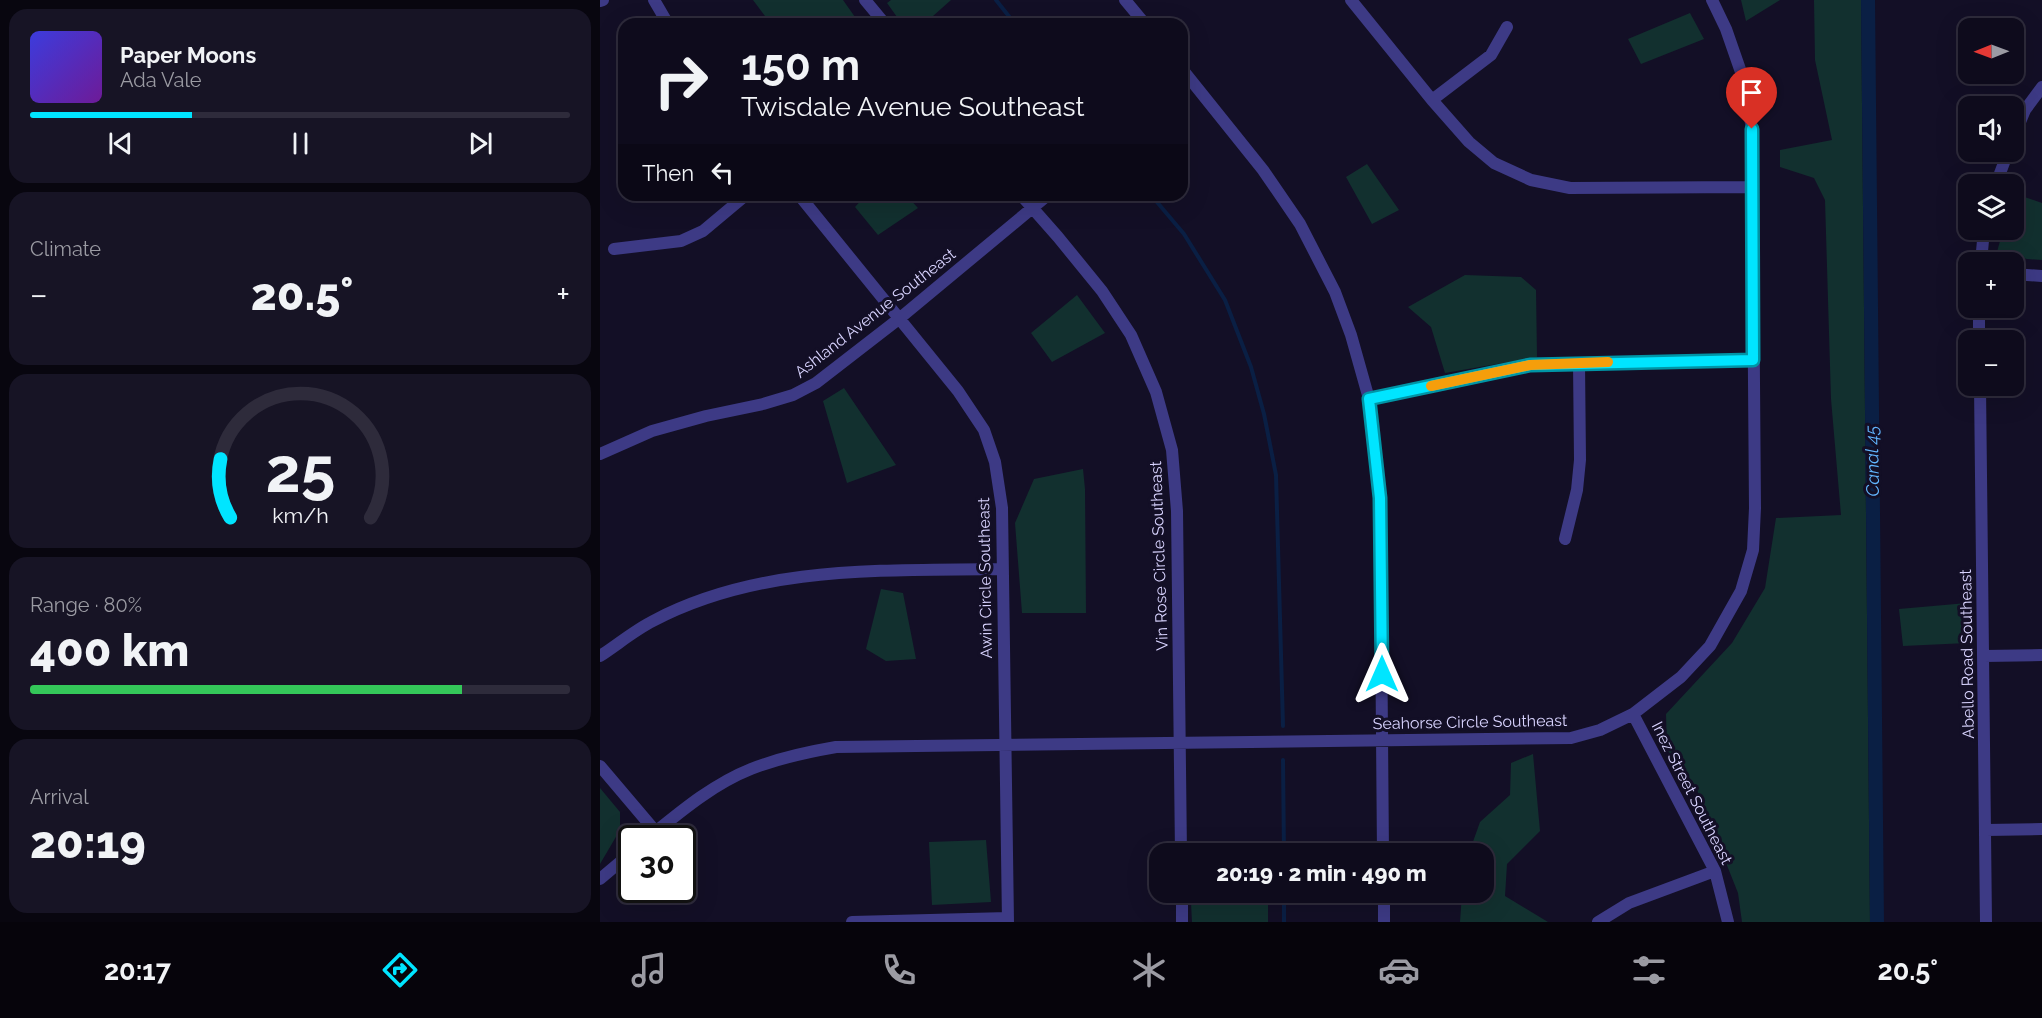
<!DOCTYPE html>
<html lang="en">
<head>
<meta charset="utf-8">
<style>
  body { margin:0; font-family:Raleway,sans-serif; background:#171425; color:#f1f3f6; height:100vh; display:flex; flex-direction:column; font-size:22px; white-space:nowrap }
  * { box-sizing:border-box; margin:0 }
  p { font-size:20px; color:#9b9ba3 }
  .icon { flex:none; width:33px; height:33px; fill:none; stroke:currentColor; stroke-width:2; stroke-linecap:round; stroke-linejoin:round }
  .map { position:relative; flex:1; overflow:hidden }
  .panel { display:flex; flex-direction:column; gap:9px; padding:9px; background:#08060f; width:600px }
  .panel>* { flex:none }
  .top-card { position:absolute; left:18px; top:18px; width:570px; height:183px; border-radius:18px; box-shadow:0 6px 24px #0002,0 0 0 2px #2e2b3b; background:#0e0b1c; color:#f1f3f6; overflow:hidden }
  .needle { width:39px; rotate:269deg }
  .tools { position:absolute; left:1358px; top:18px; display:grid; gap:12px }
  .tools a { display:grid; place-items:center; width:66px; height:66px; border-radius:12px; background:#0e0b1c; box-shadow:0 6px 24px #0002,0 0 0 2px #2e2b3b; font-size:30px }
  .speed { position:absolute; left:18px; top:825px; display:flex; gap:12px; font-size:30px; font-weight:700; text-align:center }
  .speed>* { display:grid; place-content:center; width:78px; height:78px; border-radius:50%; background:#0e0b1c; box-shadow:0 6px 24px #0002,0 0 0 2px #2e2b3b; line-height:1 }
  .speed .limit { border:3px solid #111; border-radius:9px; background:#fff; color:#111 }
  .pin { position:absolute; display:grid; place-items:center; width:51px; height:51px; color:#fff; margin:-62px -26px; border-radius:50% 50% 50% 0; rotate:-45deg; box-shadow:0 0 6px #0007 }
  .pin .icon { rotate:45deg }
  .me { position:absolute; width:66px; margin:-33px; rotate:0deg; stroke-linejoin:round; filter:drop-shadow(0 0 4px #0008) }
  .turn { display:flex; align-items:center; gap:21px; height:126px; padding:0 24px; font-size:27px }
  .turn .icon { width:78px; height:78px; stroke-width:2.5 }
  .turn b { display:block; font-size:42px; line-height:51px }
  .then { display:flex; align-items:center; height:57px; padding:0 24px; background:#0003; gap:12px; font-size:22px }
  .big { font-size:45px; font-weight:800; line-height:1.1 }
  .panel .card { flex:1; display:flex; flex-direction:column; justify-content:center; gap:9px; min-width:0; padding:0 21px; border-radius:18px; background:#171425 }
  .panel .dial { align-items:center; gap:0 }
  .dial svg { height:156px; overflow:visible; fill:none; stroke:#2e2b3b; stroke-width:7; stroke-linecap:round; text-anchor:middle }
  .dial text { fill:#f1f3f6; stroke:none }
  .song { display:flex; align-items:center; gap:18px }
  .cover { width:72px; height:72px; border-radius:9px; background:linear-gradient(135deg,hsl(240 70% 55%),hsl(280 70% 35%)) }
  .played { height:6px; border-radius:3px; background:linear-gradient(90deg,#00e5ff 30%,#2e2b3b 30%) }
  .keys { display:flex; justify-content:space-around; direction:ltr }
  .heat { display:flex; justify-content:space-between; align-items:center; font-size:33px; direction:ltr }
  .charge { height:9px; border-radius:4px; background:linear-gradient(90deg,#34c759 80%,#2e2b3b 0) }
  .trip { position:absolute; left:549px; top:843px; width:345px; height:60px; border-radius:18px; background:#0e0b1c; box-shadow:0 6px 24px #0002,0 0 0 2px #2e2b3b; font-weight:800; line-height:60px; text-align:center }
  .tab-bar { display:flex; height:96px; justify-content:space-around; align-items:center; background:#06040b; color:#9b9ba3 }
  .tab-bar .icon { width:42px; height:42px }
  .tab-bar .current { color:#00e5ff }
  .tab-bar b { font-size:27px; color:#f1f3f6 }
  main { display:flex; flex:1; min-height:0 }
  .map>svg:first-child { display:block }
</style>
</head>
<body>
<main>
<section class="panel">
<div class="card">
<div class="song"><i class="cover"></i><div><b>Paper Moons</b><p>Ada Vale</p></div></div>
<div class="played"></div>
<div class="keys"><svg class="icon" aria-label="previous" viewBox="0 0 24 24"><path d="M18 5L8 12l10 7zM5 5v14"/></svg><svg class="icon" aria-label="pause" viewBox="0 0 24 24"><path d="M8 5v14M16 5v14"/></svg><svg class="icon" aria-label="next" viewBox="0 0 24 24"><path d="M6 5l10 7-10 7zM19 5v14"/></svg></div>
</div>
<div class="card"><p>Climate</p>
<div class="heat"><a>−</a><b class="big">20.5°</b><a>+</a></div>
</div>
<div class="card dial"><svg viewBox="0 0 100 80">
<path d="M14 69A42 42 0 1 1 86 69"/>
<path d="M14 69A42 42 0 0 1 9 39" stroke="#00e5ff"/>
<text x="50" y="56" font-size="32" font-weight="700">25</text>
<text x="50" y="72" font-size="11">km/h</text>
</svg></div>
<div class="card"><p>Range · 80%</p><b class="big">400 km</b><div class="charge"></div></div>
<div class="card"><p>Arrival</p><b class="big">20:19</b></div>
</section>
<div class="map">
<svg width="1442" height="922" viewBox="0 0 1442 922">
  <rect width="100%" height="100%" fill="#130f26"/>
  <path fill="#12302f" d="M153 0H243L255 17 246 24H171Z
    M291 0H351L324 24H302L287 3Z
    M1141 0H1180L1146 21Z
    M1214 0H1261L1270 922H1142L1138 893 1095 785 1067 750 1066 714 1132 643 1165 588 1176 518 1241 515 1231 399 1225 200 1214 178 1180 167V150L1232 140 1215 60Z
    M1090 13 1104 39 1041 64 1028 39Z
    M767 164 799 210 772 224 746 177Z
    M1413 193 1442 203V260L1427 259 1397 252 1403 230H1413Z
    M266 195H306L318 208 278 235 255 207Z
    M865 275 921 277 936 290 937 357 845 373 831 327 808 307Z
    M477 295 505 333 452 362 431 333Z
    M244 388 296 465 247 483 223 401Z
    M483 469 485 489 486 613H422L415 523 434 479Z
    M281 589 303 593 316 659 286 661 266 649Z
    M1367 603V643L1303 646 1299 609Z
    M933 754 940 831 907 864 905 896 948 922H860L862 893 884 892V854L869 853 880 822 910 795 911 763Z
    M0 788 20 812V830L0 864Z
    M386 840 391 902 332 905 329 842Z
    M591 903 668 904V922H592Z"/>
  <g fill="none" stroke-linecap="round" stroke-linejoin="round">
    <path stroke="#0a1f44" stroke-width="4" d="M396 0 415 24
      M551 195 584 234 625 300 651 367 664 414 676 475 683 726
      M683 760 684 854
      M684 892V922"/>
    <path stroke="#0a1f44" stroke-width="14" d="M1268 0 1277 922"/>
    <path stroke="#3d3a85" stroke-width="12" d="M54 0 68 24
      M265 0 285 24
      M525 0 545 24
      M751 0 832 100 869 142 894 163 931 180 970 188 1152 187
      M0 1 3 0
      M582 69 663 170 700 224 735 292 751 335 769 399 780 498 783 854
      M832 100 891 55 907 27
      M1413 139 1425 110 1442 87
      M1396 184 1408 152
      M199 195 358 391 384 430 395 462 402 508 408 922
      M421 195 458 237 502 291 531 335 556 392 572 450 577 511 581 854
      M14 249 81 241 103 231 146 195
      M1381 262 1384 230
      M1413 274 1442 276
      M1379 308V340
      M1380 386 1386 922
      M769 399 930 365 1153 360
      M0 454 52 431 106 416 163 404 193 395 216 383 300 318 448 195
      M965 539 977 490 980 460 979 363
      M0 656C17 645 35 630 53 621 161 564 285 571 402 569
      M1384 656 1442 655
      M1033 714 1115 871 1128 922
      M0 766 56 832
      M1386 830 1442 829
      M48 838C80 812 113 784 151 769 179 758 207 752 236 747L971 738 1000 730 1033 714 1081 677 1110 646 1141 591 1153 550 1155 508 1152 129 1142 75 1126 29 1112 0
      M0 879 32 852
      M582 892V922
      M784 892V922
      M252 922 408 918
      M998 922 1029 903 1115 871"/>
  </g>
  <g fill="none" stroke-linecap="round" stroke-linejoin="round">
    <defs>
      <path id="route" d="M782 674 780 498 769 399 930 365 1153 360 1152 129"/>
    </defs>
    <use href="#route" stroke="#0095a6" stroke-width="15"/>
    <use href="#route" stroke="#00e5ff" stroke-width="10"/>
    <path stroke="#f59e0b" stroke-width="10" d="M831 386 930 365 1008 362"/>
  </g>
  <g text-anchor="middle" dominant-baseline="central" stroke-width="6" stroke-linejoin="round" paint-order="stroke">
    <g font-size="16" fill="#d9d4ff" stroke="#130f26">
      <text transform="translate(275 313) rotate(-38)">Ashland Avenue Southeast</text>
      <text transform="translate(559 556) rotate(-92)">Vin Rose Circle Southeast</text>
      <text transform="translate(385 578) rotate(-91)">Awin Circle Southeast</text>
      <text transform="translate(1367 654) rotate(-91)">Abello Road Southeast</text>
      <text transform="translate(870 722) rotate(-1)">Seahorse Circle Southeast</text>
      <text transform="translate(1092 793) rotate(63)">Inez Street Southeast</text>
    </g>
    <g font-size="18" font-style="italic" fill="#62b6ff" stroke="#130f26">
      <text transform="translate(1272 461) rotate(-91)">Canal 45</text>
    </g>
  </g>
</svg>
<div class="tools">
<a><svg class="needle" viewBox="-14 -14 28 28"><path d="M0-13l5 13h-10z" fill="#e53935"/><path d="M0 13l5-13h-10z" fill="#9b9ba3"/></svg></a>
<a><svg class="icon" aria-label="sound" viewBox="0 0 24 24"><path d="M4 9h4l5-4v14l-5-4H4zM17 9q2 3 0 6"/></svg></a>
<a><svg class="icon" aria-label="layers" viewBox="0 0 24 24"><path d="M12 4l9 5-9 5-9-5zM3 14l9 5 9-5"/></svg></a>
<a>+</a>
<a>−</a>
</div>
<div class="speed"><div class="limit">30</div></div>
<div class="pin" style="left:1152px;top:129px;background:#d93025"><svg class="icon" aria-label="arrive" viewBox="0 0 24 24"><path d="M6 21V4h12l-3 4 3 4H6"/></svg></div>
<svg class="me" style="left:782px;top:674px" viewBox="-20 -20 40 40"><path d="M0-17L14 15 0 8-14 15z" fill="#00e5ff" stroke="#fff" stroke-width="4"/></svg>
<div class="trip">20:19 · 2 min · 490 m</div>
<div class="top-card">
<div class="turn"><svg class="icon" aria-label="right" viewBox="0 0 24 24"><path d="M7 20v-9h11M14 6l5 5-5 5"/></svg><div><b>150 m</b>Twisdale Avenue Southeast</div></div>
<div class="then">Then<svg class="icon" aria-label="left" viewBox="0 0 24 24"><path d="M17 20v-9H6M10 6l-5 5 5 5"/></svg></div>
</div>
</div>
</main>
<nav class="tab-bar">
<b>20:17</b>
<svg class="icon current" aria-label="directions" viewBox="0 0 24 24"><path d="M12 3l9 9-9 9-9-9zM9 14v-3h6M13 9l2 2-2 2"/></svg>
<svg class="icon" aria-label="music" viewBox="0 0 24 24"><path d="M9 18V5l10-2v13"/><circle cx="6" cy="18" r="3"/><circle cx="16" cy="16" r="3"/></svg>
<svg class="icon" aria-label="phone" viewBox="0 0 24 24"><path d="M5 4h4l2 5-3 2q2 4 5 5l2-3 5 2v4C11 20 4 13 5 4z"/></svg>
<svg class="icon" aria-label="climate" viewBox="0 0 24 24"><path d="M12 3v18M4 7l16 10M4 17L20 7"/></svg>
<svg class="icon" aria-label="car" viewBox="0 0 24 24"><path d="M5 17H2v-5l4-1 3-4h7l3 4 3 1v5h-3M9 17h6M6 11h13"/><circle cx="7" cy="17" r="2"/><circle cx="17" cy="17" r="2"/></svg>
<svg class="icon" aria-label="filters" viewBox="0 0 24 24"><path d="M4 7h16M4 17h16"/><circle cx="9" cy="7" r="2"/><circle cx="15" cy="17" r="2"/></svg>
<b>20.5°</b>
</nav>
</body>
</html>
